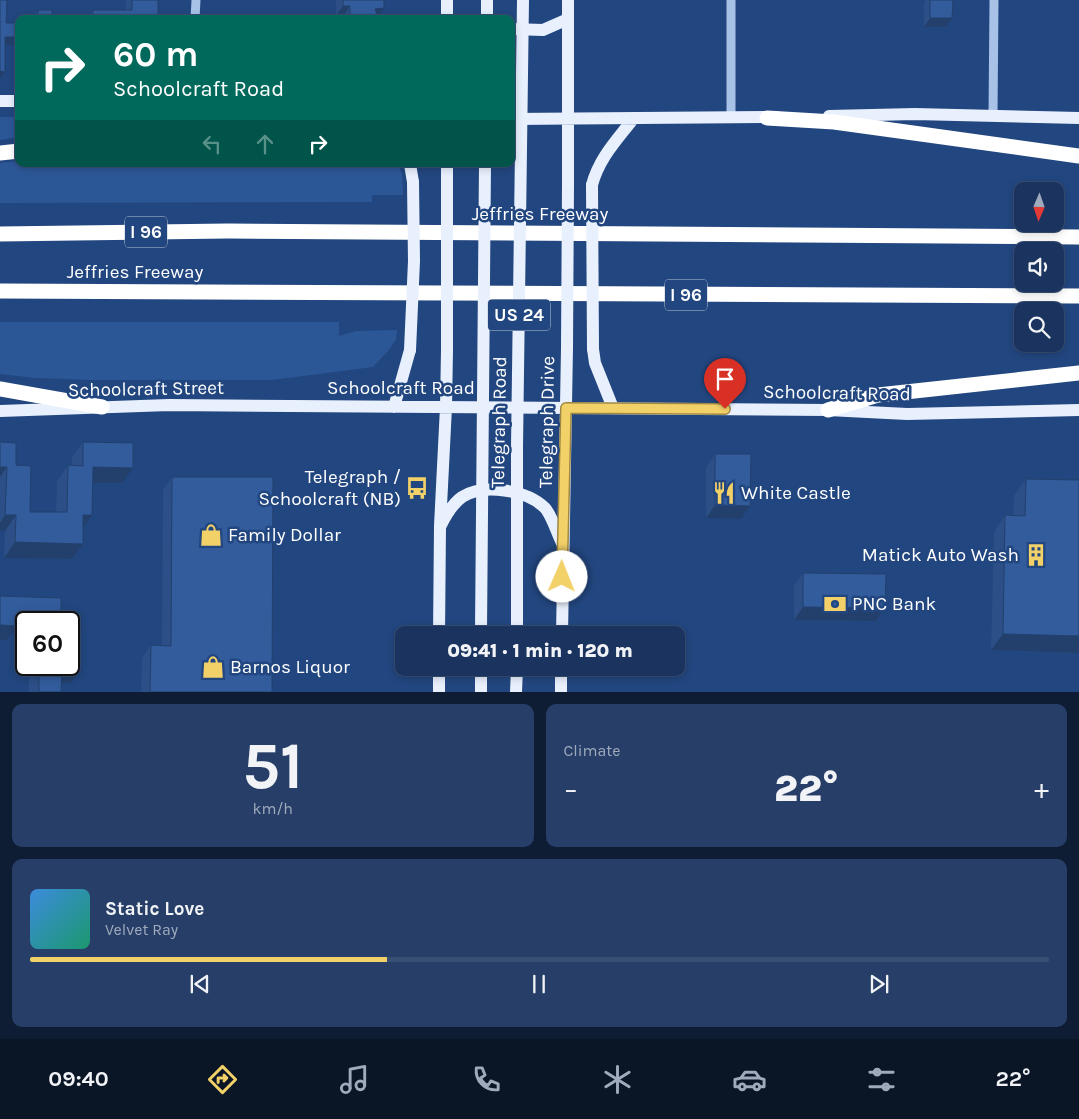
<!DOCTYPE html>
<html lang="en">
<head>
<meta charset="utf-8">
<style>
  body { margin:0; font-family:Karla,sans-serif; background:#273f68; color:#f1f3f6; height:100vh; display:flex; flex-direction:column; font-size:19px; white-space:nowrap }
  * { box-sizing:border-box; margin:0 }
  p { font-size:16px; color:#9faabd }
  .icon { flex:none; width:28px; height:28px; fill:none; stroke:currentColor; stroke-width:2; stroke-linecap:round; stroke-linejoin:round }
  .map { position:relative; height:692px; overflow:hidden }
  .panel { display:flex; flex-direction:column; gap:12px; padding:12px; background:#0e1d34; flex:1 }
  .panel>* { flex:none }
  .top-card { position:absolute; left:15px; top:15px; width:500px; height:152px; border-radius:10px; box-shadow:0 2px 8px #0003,0 0 0 1px #384f74; background:#00695c; color:#fff; overflow:hidden }
  .needle { width:32px; rotate:182deg }
  .fabs { position:absolute; left:1014px; top:182px; display:grid; gap:10px }
  .fabs a { display:grid; place-items:center; width:50px; height:50px; border-radius:10px; background:#1a345f; box-shadow:0 2px 8px #0003,0 0 0 1px #384f74; font-size:25px }
  .speed { position:absolute; left:15px; top:611px; display:flex; gap:10px; font-size:25px; font-weight:700; text-align:center }
  .speed>* { display:grid; place-content:center; width:65px; height:65px; border-radius:50%; background:#1a345f; box-shadow:0 2px 8px #0003,0 0 0 1px #384f74; line-height:1 }
  .speed .limit { border:2px solid #111; border-radius:8px; background:#fff; color:#111 }
  .pin { position:absolute; display:grid; place-items:center; width:42px; height:42px; color:#fff; margin:-51px -21px; border-radius:50% 50% 50% 0; rotate:-45deg; box-shadow:0 0 5px #0007 }
  .pin .icon { rotate:45deg }
  .me { position:absolute; width:55px; margin:-28px; rotate:1deg; stroke-linejoin:round; filter:drop-shadow(0 0 4px #0008) }
  .turn { display:flex; align-items:center; gap:18px; height:105px; padding:0 15px; font-size:22px }
  .turn .icon { width:65px; height:65px; stroke-width:2.5 }
  .turn b { display:block; font-size:35px; line-height:42px }
  .lanes { display:flex; align-items:center; height:48px; padding:0 15px; background:#0003; justify-content:center; gap:25px; direction:ltr }
  .lanes .off { opacity:.35 }
  .big { font-size:38px; font-weight:800; line-height:1.1 }
  .panel .widget { flex:1; display:flex; flex-direction:column; justify-content:center; gap:8px; min-width:0; padding:0 18px; border-radius:10px; background:#273f68 }
  .panel .dial { align-items:center; gap:0 }
  .dial b { font-size:65px; line-height:1 }
  .song { display:flex; align-items:center; gap:15px }
  .cover { width:60px; height:60px; border-radius:8px; background:linear-gradient(135deg,hsl(210 70% 55%),hsl(160 70% 35%)) }
  .played { height:5px; border-radius:2px; background:linear-gradient(90deg,#f3d169 35%,#384f74 35%) }
  .keys { display:flex; justify-content:space-around; direction:ltr }
  .heat { display:flex; justify-content:space-between; align-items:center; font-size:28px; direction:ltr }
  .panel .tiles { flex:1; display:grid; gap:12px; grid-template-columns:1fr 1fr }
  .widget:last-child { grid-column:span 2 }
  .trip { position:absolute; left:395px; top:626px; width:290px; height:50px; border-radius:10px; background:#1a345f; box-shadow:0 2px 8px #0003,0 0 0 1px #384f74; font-weight:800; line-height:50px; text-align:center }
  .tabs { display:flex; height:80px; justify-content:space-around; align-items:center; background:#0a1526; color:#9faabd }
  .tabs .icon { width:35px; height:35px }
  .tabs .current { color:#f3d169 }
  .tabs b { font-size:22px; color:#f1f3f6 }
  .map>svg:first-child { display:block }
</style>
</head>
<body>
<div class="map">
<svg width="1079" height="692" viewBox="0 0 1079 692">
  <rect width="100%" height="100%" fill="#22467f"/>
  <path fill="#2c5797" d="M0 117H19V137L0 140Z
    M19 161V164H397L402 173 403 195H372V202L0 203V163Z
    M0 322H339V336L356 331 397 330 396 339 389 350 373 367 272 380H93L36 378 0 374Z"/>
  <g fill="none" stroke-linecap="round" stroke-linejoin="round">
    <path stroke="#a7c1e7" stroke-width="9" d="M195 19 196 0
      M993 115 994 0
      M731 118V0"/>
    <path stroke="#e8f0fd" stroke-width="12" d="M447 0V19
      M487 19V0
      M511 29 543 30 568 19
      M0 101H19
      M829 116 915 114 1079 118
      M511 119 776 117
      M410 164 413 182
      M447 183V164
      M568 184V0
      M592 185C599 158 617 140 633 119
      M593 349 595 363 613 408
      M394 407 410 350
      M0 411 169 405 828 410 907 414 1079 410
      M441 525C446 515 452 504 462 497 483 483 527 490 545 508 551 514 557 533 562 543
      M439 635 440 526 446 407 447 350
      M562 635 567 348
      M481 668V692
      M439 692V668
      M516 692 517 668
      M561 692V668"/>
    <path stroke="#fff" stroke-width="15" d="M767 118 834 122 1079 156
      M0 153 19 151
      M0 234 228 231 1079 237
      M0 291 1079 296
      M0 389 102 407
      M828 410 878 395 1079 373"/>
    <path stroke="#e8f0fd" stroke-width="12" d="M447 183V350
      M592 185 593 349
      M567 348 568 184
      M410 350 414 261 413 182
      M517 630V447L523 0
      M481 631 485 164"/>
  </g>
  <path fill="#2b4f86" d="M126 0H158V19H88L93 10H126Z
    M336 0H384L378 16 379 19H343V16H336Z
    M926 0H953L946 27H924V3Z
    M38 10 52 19H32Z
    M0 442 16 465 30 512H56L57 481 68 465H72V457L83 442 122 483H92L83 527V544L72 559 4 558 5 531H0Z
    M715 454 741 519 706 518V467Z
    M172 477 272 692H141L142 658 151 645 162 646 163 490Z
    M1026 479 1079 653 991 650 994 532 1005 515H1013L1014 496Z
    M803 573 885 608 876 621 794 620V586Z
    M0 596 61 598V613H81L80 669 70 683H61V692H29V679L39 665H69V622H26V633H12L7 640H0Z"/>
  <path fill="#23406d" d="M343 6H350L343 16H336Z
    M384 8 377 18 375 9Z
    M930 18H952L946 27H924Z
    M5 37H19V45H0Z
    M0 71 5 72 0 79Z
    M0 467H7L0 477Z
    M93 467 133 468 122 483H82Z
    M715 505 750 506 741 519 706 518Z
    M5 515H16L5 531H0V523Z
    M83 515H92L81 531Z
    M15 542 83 544 72 559 4 558Z
    M803 607 885 608 876 621 794 620Z
    M17 618 59 619 57 622H26V633H12L7 640H0V625Z
    M1003 634 1079 636V653L991 650Z
    M62 669H80L70 683H52Z"/>
  <path fill="#325c9c" stroke="#23406d" d="M0 0H7L6 23H19V37H5V72L0 71Z
    M132 0H158V19H93V10H132Z
    M343 0H384V8L375 9 379 19H350V6H343Z
    M930 0H953L952 18H930Z
    M38 10H52V19H38Z
    M0 442 16 443V465L31 466 30 512H67L68 465 83 466V442L133 443V468L93 467 92 515H83V544L15 542 16 515H5L7 467H0Z
    M715 454H751L750 506 715 505Z
    M172 477H273L272 692H150L151 645 171 646Z
    M1026 479 1079 480V636L1003 634 1005 515 1025 516Z
    M803 573 886 574 885 608 803 607Z
    M0 596 61 598V613H81L80 669H62L61 692H39V665H69V622H59V619L17 618V626L0 625Z"/>
  <g fill="none" stroke-linecap="round" stroke-linejoin="round">
    <defs>
      <path id="route" d="M562 577 566 408 725 409"/>
    </defs>
    <use href="#route" stroke="#9e8844" stroke-width="12"/>
    <use href="#route" stroke="#f3d169" stroke-width="9"/>
  </g>
  <defs>
    <symbol id="bus-bare" viewBox="-9 -9 18 18"><path d="M-5-6H5V4H4V6H2V4H-2V6H-4V4H-5ZM-3.5-4V0h7V-4ZM-3.5 1.2v1.5H-2V1.2ZM2 1.2v1.5H3.5V1.2Z" fill="#f3d169" stroke="#22467f" stroke-width="2.5" paint-order="stroke"/></symbol>
    <symbol id="restaurant-bare" viewBox="-9 -9 18 18"><path d="M-5-6h1v4h1v-4h1v4h1v-4h1v5L-1.5 .5V6h-2V.5L-5-1ZM5-6V6H3V1.5H1.5Q1.5-4 5-6Z" fill="#f3d169" stroke="#22467f" stroke-width="2.5" paint-order="stroke"/></symbol>
    <symbol id="shop-bare" viewBox="-9 -9 18 18"><path d="M-5-2.5h2.3a2.7 3.5 0 0 1 5.4 0H5L5.5 6h-11ZM-1.5-2.5h3a1.5 2.3 0 0 0-3 0Z" fill="#f3d169" stroke="#22467f" stroke-width="2.5" paint-order="stroke"/></symbol>
    <symbol id="building-bare" viewBox="-9 -9 18 18"><path d="M-4-6H4V6H1V3H-1V6H-4ZM-2.5-4.3h1.7v1.8h-1.7ZM.8-4.3h1.7v1.8H.8ZM-2.5-1h1.7V.8h-1.7ZM.8-1h1.7V.8H.8Z" fill="#f3d169" stroke="#22467f" stroke-width="2.5" paint-order="stroke"/></symbol>
    <symbol id="bank-bare" viewBox="-9 -9 18 18"><path d="M-6-4H6V4H-6ZM0-2.3a2.3 2.3 0 1 0 0 4.6a2.3 2.3 0 1 0 0-4.6Z" fill="#f3d169" stroke="#22467f" stroke-width="2.5" paint-order="stroke"/></symbol>
  </defs>
  <g fill-rule="evenodd">
    <use href="#bus-bare" x="401" y="472" width="32" height="32"/>
    <use href="#restaurant-bare" x="708" y="477" width="32" height="32"/>
    <use href="#shop-bare" x="195" y="519" width="32" height="32"/>
    <use href="#building-bare" x="1020" y="539" width="32" height="32"/>
    <use href="#bank-bare" x="819" y="588" width="32" height="32"/>
    <use href="#shop-bare" x="197" y="651" width="32" height="32"/>
  </g>
  <g text-anchor="middle" dominant-baseline="central" stroke-width="5" stroke-linejoin="round" paint-order="stroke">
    <g fill="#22467f" stroke="#bdc8d9" stroke-width="1">
      <rect x="125" y="216.5" width="42" height="31" rx="4"/>
      <rect x="665" y="279.5" width="42" height="31" rx="4"/>
      <rect x="488" y="299.5" width="62" height="31" rx="4"/>
    </g>
    <g font-size="18" font-weight="bold" fill="#fff">
      <text x="146" y="232">I 96</text>
      <text x="686" y="295">I 96</text>
      <text x="519" y="315">US 24</text>
    </g>
    <g font-size="19" fill="#fff" stroke="#22467f">
      <text x="540" y="214">Jeffries Freeway</text>
      <text x="135" y="272">Jeffries Freeway</text>
      <text x="401" y="388">Schoolcraft Road</text>
      <text transform="translate(146 389) rotate(-1)">Schoolcraft Street</text>
      <text transform="translate(837 393) rotate(1)">Schoolcraft Road</text>
      <text transform="translate(499 422) rotate(-89)">Telegraph Road</text>
      <text transform="translate(547 422) rotate(-89)">Telegraph Drive</text>
    </g>
    <g font-size="19" fill="#fff" stroke="#22467f" text-anchor="start">
      <text x="401" y="477" text-anchor="end">Telegraph /<tspan x="401" dy="22">Schoolcraft (NB)</tspan></text>
      <text x="741" y="493">White Castle</text>
      <text x="228" y="535">Family Dollar</text>
      <text x="1019" y="555" text-anchor="end">Matick Auto Wash</text>
      <text x="852" y="604">PNC Bank</text>
      <text x="230" y="667">Barnos Liquor</text>
    </g>
  </g>
</svg>
<div class="fabs">
<a><svg class="needle" viewBox="-14 -14 28 28"><path d="M0-13l5 13h-10z" fill="#e53935"/><path d="M0 13l5-13h-10z" fill="#9faabd"/></svg></a>
<a><svg class="icon" aria-label="sound" viewBox="0 0 24 24"><path d="M4 9h4l5-4v14l-5-4H4zM17 9q2 3 0 6"/></svg></a>
<a><svg class="icon" aria-label="search" viewBox="0 0 24 24"><circle cx="10" cy="10" r="6"/><path d="M15 15l6 6"/></svg></a>
</div>
<div class="speed"><div class="limit">60</div></div>
<div class="pin" style="left:725px;top:409px;background:#d93025"><svg class="icon" aria-label="arrive" viewBox="0 0 24 24"><path d="M6 21V4h12l-3 4 3 4H6"/></svg></div>
<svg class="me" style="left:562px;top:577px" viewBox="-20 -20 40 40"><circle r="19" fill="#fff"/><path d="M0-13L10 11 0 6-10 11z" fill="#f3d169"/></svg>
<div class="trip">09:41 · 1 min · 120 m</div>
<div class="top-card">
<div class="turn"><svg class="icon" aria-label="right" viewBox="0 0 24 24"><path d="M7 20v-9h11M14 6l5 5-5 5"/></svg><div><b>60 m</b>Schoolcraft Road</div></div>
<div class="lanes"><svg class="icon off" aria-label="left" viewBox="0 0 24 24"><path d="M17 20v-9H6M10 6l-5 5 5 5"/></svg><svg class="icon off" aria-label="ahead" viewBox="0 0 24 24"><path d="M12 20V5M6 11l6-6 6 6"/></svg><svg class="icon" aria-label="right" viewBox="0 0 24 24"><path d="M7 20v-9h11M14 6l5 5-5 5"/></svg></div>
</div>
</div>
<section class="panel">
<div class="tiles">
<div class="widget dial"><b>51</b><p>km/h</p></div>
<div class="widget"><p>Climate</p>
<div class="heat"><a>−</a><b class="big">22°</b><a>+</a></div>
</div>
<div class="widget">
<div class="song"><i class="cover"></i><div><b>Static Love</b><p>Velvet Ray</p></div></div>
<div class="played"></div>
<div class="keys"><svg class="icon" aria-label="previous" viewBox="0 0 24 24"><path d="M18 5L8 12l10 7zM5 5v14"/></svg><svg class="icon" aria-label="pause" viewBox="0 0 24 24"><path d="M8 5v14M16 5v14"/></svg><svg class="icon" aria-label="next" viewBox="0 0 24 24"><path d="M6 5l10 7-10 7zM19 5v14"/></svg></div>
</div>
</div>
</section>
<nav class="tabs">
<b>09:40</b>
<svg class="icon current" aria-label="directions" viewBox="0 0 24 24"><path d="M12 3l9 9-9 9-9-9zM9 14v-3h6M13 9l2 2-2 2"/></svg>
<svg class="icon" aria-label="music" viewBox="0 0 24 24"><path d="M9 18V5l10-2v13"/><circle cx="6" cy="18" r="3"/><circle cx="16" cy="16" r="3"/></svg>
<svg class="icon" aria-label="phone" viewBox="0 0 24 24"><path d="M5 4h4l2 5-3 2q2 4 5 5l2-3 5 2v4C11 20 4 13 5 4z"/></svg>
<svg class="icon" aria-label="climate" viewBox="0 0 24 24"><path d="M12 3v18M4 7l16 10M4 17L20 7"/></svg>
<svg class="icon" aria-label="car" viewBox="0 0 24 24"><path d="M5 17H2v-5l4-1 3-4h7l3 4 3 1v5h-3M9 17h6M6 11h13"/><circle cx="7" cy="17" r="2"/><circle cx="17" cy="17" r="2"/></svg>
<svg class="icon" aria-label="filters" viewBox="0 0 24 24"><path d="M4 7h16M4 17h16"/><circle cx="9" cy="7" r="2"/><circle cx="15" cy="17" r="2"/></svg>
<b>22°</b>
</nav>
</body>
</html>
